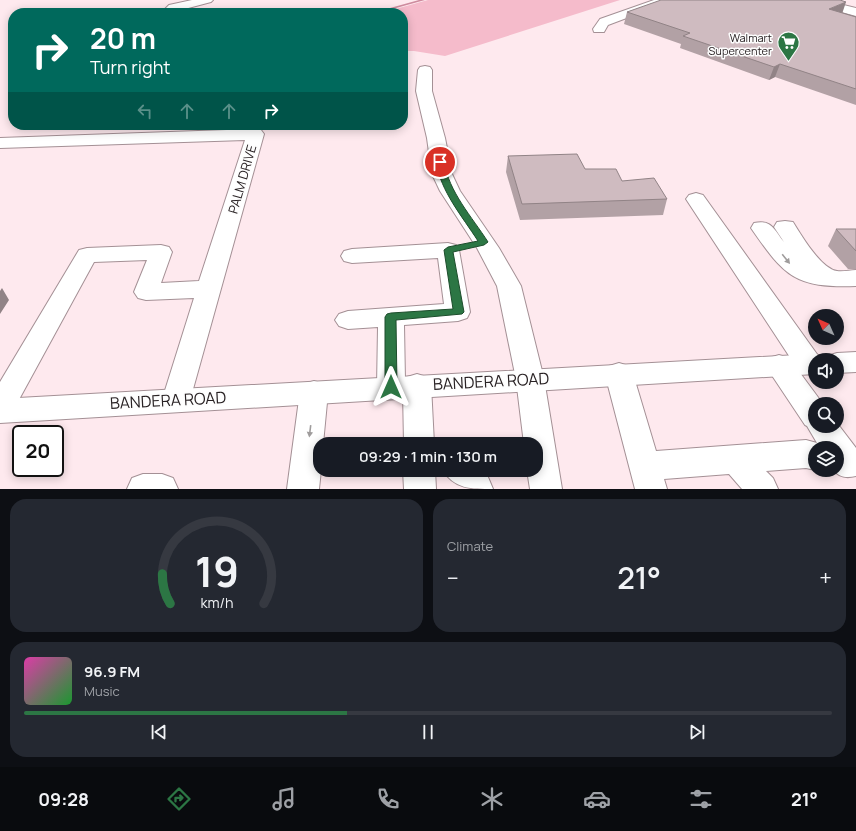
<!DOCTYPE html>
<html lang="en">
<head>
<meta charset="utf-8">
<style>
  body { margin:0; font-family:Manrope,sans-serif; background:#242831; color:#f1f3f6; height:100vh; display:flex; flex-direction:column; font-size:15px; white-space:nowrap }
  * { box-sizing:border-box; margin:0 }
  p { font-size:13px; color:#9ea1a6 }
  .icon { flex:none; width:22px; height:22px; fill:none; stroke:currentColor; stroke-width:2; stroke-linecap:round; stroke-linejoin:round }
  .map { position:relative; height:489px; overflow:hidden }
  .panel { display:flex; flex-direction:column; gap:10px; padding:10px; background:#0d0f14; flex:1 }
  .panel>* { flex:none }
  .banner { position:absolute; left:8px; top:8px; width:400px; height:122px; border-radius:16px; box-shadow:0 2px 10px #0003; background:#00695c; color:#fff; overflow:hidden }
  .needle { width:26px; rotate:315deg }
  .tools { position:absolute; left:808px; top:309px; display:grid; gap:8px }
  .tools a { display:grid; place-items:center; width:36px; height:36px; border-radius:50%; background:#171b24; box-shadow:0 2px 10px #0003; font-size:20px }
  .speed { position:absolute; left:12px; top:425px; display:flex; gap:8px; font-size:20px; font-weight:700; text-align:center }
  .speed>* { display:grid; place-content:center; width:52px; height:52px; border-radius:50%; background:#171b24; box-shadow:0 2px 10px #0003; line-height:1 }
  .speed .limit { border:2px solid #111; border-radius:6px; background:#fff; color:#111 }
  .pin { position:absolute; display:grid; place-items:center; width:34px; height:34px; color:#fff; margin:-17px; border:2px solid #fff; border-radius:50%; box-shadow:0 1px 4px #0007 }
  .me { position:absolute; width:44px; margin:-22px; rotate:0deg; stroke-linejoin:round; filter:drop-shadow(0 0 3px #0008) }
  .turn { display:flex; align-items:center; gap:14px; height:84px; padding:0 16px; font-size:18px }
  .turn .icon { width:52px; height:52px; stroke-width:2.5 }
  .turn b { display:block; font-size:28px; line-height:34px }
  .lanes { display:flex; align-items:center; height:38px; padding:0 16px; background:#0003; justify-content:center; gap:20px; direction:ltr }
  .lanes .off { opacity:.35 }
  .big { font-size:30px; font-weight:600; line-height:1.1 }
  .panel .widget { flex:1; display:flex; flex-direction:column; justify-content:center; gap:6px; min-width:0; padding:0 14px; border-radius:16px; background:#242831 }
  .panel .dial { align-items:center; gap:0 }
  .dial svg { height:104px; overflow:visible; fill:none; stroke:#363941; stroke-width:7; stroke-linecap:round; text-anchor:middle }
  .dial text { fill:#f1f3f6; stroke:none }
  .song { display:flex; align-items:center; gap:12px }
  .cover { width:48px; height:48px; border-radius:6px; background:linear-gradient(135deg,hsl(320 70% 55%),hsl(130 70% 35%)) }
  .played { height:4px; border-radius:2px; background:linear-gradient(90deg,#2c7644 40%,#363941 40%) }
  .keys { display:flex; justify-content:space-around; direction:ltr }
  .heat { display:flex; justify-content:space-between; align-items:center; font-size:22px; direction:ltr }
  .panel .tiles { flex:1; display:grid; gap:10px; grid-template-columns:1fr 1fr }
  .widget:last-child { grid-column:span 2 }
  .trip { position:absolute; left:313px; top:437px; width:230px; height:40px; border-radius:16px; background:#171b24; box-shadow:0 2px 10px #0003; font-weight:600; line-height:40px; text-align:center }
  .tabs { display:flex; height:64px; justify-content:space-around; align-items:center; background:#090b0e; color:#9ea1a6 }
  .tabs .icon { width:28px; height:28px }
  .tabs .on { color:#2c7644 }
  .tabs b { font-size:18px; color:#f1f3f6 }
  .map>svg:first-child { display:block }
</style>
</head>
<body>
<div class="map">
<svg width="856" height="489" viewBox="0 0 856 489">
  <rect width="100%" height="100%" fill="#fee9ee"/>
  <path fill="#f5bbcb" d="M428 0H620L445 56 414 51H403V13H381Z"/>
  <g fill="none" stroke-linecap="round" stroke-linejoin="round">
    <path fill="#ce8b9e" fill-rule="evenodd" d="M419 0H425L378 13H372Z"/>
    <defs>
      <path id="minor" d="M192 0H213L211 2 177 11 174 13H161L169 5Z
        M654 0H671L669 2 608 25 604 32H594L593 29 600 19Z
        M803 0H823L856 8V16L805 2Z
        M425 66 430 67 432 70V91L445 138 452 174 460 191 499 248 521 286 544 379 562 489H530L527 470H536V444H524L516 379 497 286 477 248 440 191 432 174 427 138 416 91 418 70 420 67Z
        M255 129 261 130 264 134 190 400 186 408 176 412 166 408 162 400 194 298 146 300 138 298 134 292 147 260 94 262 10 416 0 420V382L79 250 87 248 161 245 169 247 172 252 161 283 199 281 245 140 0 148V138Z
        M696 193 703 195 819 357 820 360H815V373L809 374 799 371 686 199 689 195Z
        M785 221 793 222C801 235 821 269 837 271 843 272 850 270 856 270V286C795 288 785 277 751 228L754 223C772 219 774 230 784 242L774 227 777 222Z
        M448 243 456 245 459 250 470 312 467 318 458 321 404 325 405 381 407 377 417 374 427 377 431 385 434 444H404L403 391 401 395 391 398 381 395 377 387 378 327 348 329 339 326 335 320 339 314 348 311 444 304 438 258 352 263 344 261 341 256 344 251 352 249Z
        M779 355 789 358 823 404H815V426H837V423L856 448V476C848 478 839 478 834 470H837V448H815V470L806 468 766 471 773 478 778 489H742L729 474 664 479 667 489H635L605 374 609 366 619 363 629 366 633 374 656 451 806 440 817 443 807 426 805 425 765 365 769 358Z
        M314 381 324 384 328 392 323 444H320L321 470 319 489H287L300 392 304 384Z
        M403 470H435L436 489H404Z
        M443 470H485L493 489C471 489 454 489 443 470Z
        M143 474H162L173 478 178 489H127L132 478Z"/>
      <path id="major" d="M856 352V372L837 373V360H815V374L0 423V399L815 354 825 357 826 359 827 356 837 353Z"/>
    </defs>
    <use href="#minor" stroke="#a49095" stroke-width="2"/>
    <use href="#major" stroke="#a49095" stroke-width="2"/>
    <use href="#minor" fill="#fff" fill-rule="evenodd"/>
    <use href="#major" fill="#fff" fill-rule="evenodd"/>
  </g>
  <path fill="#b2a1a5" d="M627 12 842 13 856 17V105L775 77 769 80 680 48 681 44 624 24Z
    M508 156 585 169 622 181 667 199 663 215 520 220 506 172Z
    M836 229H856V269H848L828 246Z"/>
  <path fill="#918386" d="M846 2 842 14 829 9Z
    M780 64 775 77 769 80 774 67Z
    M2 288 9 300 0 314V291Z"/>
  <path fill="#cfbbc0" stroke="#918386" d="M661 0H840L846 2 829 9 856 17V89L780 64 774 67 683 36 690 33 627 12Z
    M577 154 585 169H616L622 181 654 178 667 199 522 204 508 156Z
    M836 229H856V251Z"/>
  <defs><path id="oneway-solid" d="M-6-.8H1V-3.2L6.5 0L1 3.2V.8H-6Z"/></defs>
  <g fill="#9f9c9c">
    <use href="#oneway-solid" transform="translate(786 259) rotate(51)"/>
    <use href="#oneway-solid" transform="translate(310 431) rotate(97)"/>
  </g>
  <path fill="#2c7644" stroke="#1d4d2c" d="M438 160H443L444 162C449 192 472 217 488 242L484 245 453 252 464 312 462 314 396 320 397 387 395 390 391 392 387 390 385 387V317L387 314 391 313 453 309 444 250 448 247 478 241C462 216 441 192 436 162Z"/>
  <defs>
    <symbol id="supermarket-pin" viewBox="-11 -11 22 30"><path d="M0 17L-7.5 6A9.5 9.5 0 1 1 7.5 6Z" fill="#2c7644" stroke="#fdfdfd"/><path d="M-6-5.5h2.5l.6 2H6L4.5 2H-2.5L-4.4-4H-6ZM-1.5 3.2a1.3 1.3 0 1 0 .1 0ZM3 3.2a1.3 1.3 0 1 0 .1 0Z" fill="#fff"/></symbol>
  </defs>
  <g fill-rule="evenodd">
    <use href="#supermarket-pin" x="776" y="30" width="25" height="34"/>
  </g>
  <g text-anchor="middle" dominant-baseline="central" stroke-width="3" stroke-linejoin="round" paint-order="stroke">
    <g font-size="11" fill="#292224" stroke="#fdfdfd" text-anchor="end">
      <text x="772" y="37">Walmart<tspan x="772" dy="13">Supercenter</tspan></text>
    </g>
    <g font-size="13" fill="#292224" stroke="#fdfdfd">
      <text transform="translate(242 179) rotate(-74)">PALM DRIVE</text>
    </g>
    <g font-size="16" fill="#292224" stroke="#fdfdfd">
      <text transform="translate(491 381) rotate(-3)">BANDERA ROAD</text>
      <text transform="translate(168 400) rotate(-3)">BANDERA ROAD</text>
    </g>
  </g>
</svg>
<div class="tools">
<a><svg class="needle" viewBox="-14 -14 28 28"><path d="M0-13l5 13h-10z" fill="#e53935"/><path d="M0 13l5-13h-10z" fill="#9ea1a6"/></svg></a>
<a><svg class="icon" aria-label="sound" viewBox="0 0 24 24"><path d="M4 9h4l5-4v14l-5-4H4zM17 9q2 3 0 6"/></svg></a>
<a><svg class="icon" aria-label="search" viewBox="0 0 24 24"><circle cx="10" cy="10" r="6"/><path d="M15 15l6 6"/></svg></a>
<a><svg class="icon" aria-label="layers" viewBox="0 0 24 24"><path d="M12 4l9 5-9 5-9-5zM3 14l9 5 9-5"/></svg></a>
</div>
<div class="speed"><div class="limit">20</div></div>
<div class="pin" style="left:440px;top:162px;background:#d93025"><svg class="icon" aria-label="arrive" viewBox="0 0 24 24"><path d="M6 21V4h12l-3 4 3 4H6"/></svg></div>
<svg class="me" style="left:391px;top:387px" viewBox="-20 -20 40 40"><path d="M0-17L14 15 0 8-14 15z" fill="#2c7644" stroke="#fff" stroke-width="4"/></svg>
<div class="trip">09:29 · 1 min · 130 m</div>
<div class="banner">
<div class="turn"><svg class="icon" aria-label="right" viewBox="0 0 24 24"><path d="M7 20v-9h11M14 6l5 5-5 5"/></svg><div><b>20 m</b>Turn right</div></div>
<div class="lanes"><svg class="icon off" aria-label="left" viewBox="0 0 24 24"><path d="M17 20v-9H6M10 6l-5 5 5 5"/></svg><svg class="icon off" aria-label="ahead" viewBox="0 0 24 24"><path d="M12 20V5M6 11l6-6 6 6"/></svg><svg class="icon off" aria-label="ahead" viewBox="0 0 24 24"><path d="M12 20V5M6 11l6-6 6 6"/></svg><svg class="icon" aria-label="right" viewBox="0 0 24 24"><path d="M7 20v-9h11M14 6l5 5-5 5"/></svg></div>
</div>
</div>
<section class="panel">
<div class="tiles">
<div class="widget dial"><svg viewBox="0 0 100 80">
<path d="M14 69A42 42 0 1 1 86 69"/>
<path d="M14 69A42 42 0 0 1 8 46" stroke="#2c7644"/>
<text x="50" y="56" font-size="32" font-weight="700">19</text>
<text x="50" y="72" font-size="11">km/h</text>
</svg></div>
<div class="widget"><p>Climate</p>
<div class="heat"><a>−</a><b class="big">21°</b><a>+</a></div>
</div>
<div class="widget">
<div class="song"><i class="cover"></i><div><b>96.9 FM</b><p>Music</p></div></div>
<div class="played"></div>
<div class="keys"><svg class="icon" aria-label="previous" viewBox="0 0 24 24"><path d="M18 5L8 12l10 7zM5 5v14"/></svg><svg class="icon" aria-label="pause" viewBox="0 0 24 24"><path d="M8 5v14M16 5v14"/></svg><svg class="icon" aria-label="next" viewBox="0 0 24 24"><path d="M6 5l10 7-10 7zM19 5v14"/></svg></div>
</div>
</div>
</section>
<nav class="tabs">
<b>09:28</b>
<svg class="icon on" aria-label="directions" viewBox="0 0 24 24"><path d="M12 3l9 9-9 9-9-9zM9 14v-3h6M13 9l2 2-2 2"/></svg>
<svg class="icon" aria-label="music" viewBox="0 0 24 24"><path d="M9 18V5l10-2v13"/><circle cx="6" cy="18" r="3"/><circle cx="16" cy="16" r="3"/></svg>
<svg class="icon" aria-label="phone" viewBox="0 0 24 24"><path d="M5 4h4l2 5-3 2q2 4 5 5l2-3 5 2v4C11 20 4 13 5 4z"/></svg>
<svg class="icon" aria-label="climate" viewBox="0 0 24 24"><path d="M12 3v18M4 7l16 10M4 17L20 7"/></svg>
<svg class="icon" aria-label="car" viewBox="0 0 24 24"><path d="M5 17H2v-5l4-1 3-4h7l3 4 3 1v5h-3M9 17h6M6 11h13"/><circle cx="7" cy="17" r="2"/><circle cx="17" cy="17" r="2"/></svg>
<svg class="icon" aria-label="filters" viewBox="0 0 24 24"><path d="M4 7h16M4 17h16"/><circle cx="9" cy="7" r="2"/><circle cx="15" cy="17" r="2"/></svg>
<b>21°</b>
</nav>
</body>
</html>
